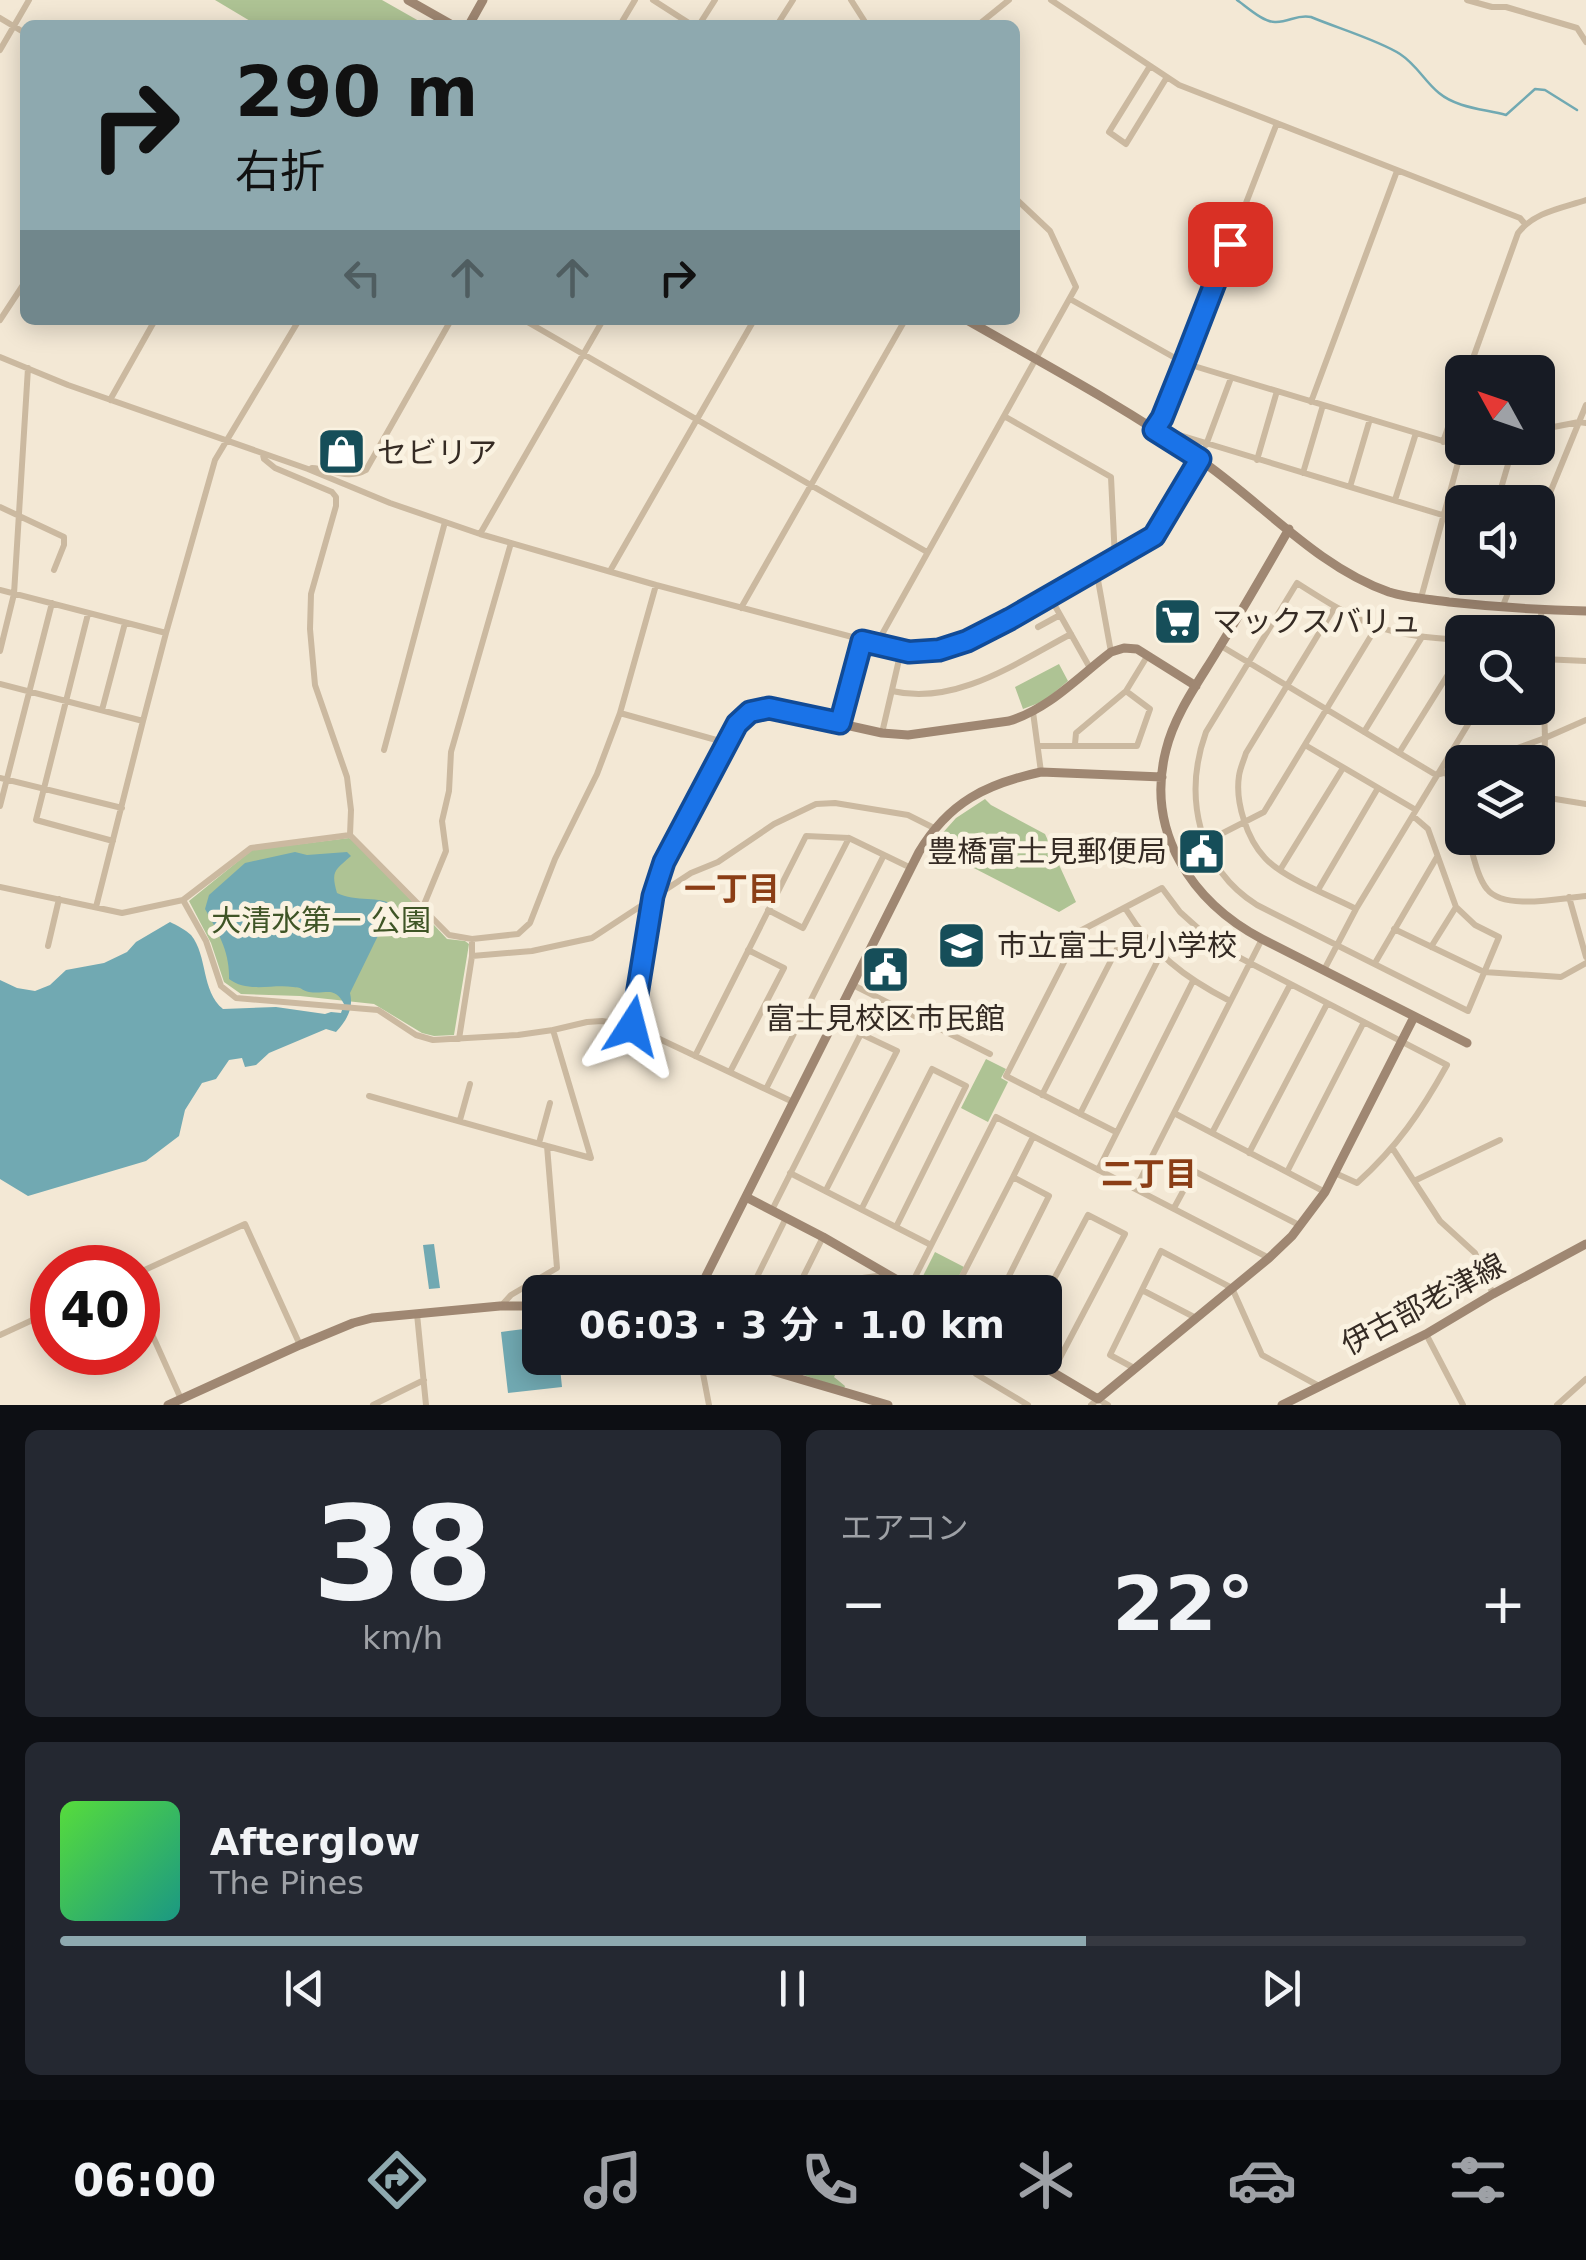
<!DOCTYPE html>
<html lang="ja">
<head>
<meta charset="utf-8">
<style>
  body { margin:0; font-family:"DejaVu Sans","Noto Sans JP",sans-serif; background:#242831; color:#f1f3f6; height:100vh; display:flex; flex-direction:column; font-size:38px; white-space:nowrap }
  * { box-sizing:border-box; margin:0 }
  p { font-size:32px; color:#9ea1a6 }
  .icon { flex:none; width:55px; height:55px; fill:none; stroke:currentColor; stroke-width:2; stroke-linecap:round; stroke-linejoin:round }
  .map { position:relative; height:1405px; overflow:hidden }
  .drawer { display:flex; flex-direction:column; gap:25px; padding:25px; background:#0d0f14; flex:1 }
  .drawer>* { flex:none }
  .guide { position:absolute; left:20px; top:20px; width:1000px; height:305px; border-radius:15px; box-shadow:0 5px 25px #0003; background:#8ea9af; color:#111; overflow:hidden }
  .needle { width:65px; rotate:310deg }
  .tools { position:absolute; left:1445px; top:355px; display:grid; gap:20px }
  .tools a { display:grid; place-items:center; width:110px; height:110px; border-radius:15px; background:#171b24; box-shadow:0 5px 25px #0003; font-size:50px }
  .speed { position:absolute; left:30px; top:1245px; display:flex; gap:20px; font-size:50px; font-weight:700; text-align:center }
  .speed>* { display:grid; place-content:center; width:130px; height:130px; border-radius:50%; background:#171b24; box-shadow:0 5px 25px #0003; line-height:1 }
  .speed .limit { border:15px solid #d22; background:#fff; color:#111 }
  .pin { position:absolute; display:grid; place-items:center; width:85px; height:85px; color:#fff; margin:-42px; border-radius:20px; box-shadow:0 5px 15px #0006 }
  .me { position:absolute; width:110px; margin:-55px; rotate:9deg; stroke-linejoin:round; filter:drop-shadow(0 0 8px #0008) }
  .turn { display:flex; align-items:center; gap:35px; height:210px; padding:0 50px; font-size:45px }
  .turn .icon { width:130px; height:130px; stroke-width:2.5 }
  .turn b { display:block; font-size:70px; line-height:85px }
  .lanes { display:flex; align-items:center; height:95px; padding:0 50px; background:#0003; justify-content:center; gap:50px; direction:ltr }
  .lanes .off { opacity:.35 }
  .big { font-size:75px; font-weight:700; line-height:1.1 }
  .drawer .card { flex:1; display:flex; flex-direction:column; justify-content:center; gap:15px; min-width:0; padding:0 35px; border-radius:15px; background:#242831 }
  .drawer .dial { align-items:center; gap:0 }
  .dial b { font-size:130px; line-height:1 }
  .song { display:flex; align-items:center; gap:30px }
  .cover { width:120px; height:120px; border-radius:15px; background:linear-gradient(135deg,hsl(110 70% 55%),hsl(170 70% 35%)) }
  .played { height:10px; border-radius:5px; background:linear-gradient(90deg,#8ea9af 70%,#363941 70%) }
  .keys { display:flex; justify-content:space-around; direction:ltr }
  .heat { display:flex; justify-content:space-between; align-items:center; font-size:55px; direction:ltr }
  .drawer .tiles { flex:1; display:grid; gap:25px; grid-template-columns:1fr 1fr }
  .card:last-child { grid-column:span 2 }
  .trip { position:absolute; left:522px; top:1275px; width:540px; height:100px; border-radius:15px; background:#171b24; box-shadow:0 5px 25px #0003; font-weight:700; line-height:100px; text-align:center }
  .tab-bar { display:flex; height:160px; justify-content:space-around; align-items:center; background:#090b0e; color:#9ea1a6 }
  .tab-bar .icon { width:70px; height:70px }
  .tab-bar .selected { color:#8ea9af }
  .tab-bar b { font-size:45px; color:#f1f3f6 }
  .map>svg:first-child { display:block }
</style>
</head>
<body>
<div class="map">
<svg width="1586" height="1405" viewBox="0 0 1586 1405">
  <rect width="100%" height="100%" fill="#f3e8d5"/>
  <path fill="#aec394" d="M215 0H382L426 25H257Z
    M1059 664 1068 681 1044 701 1023 709 1015 687Z
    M985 799 991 805 1045 834 1076 902 1059 912 931 846 956 818Z
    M349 838 357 842 447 939 465 941 469 944 454 1035 434 1036 422 1033 374 1004 300 996 241 994 224 982 211 943 189 901 252 850Z
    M986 1059 1006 1069 1001 1078 1008 1082 988 1122 961 1108Z
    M935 1252 964 1267 950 1292H926L918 1286Z
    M757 1358H845L834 1377 845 1386 844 1389 757 1359Z"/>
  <path fill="#71a9b2" d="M295 852 307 855 347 852 351 856C334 871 331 871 337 893 355 902 381 896 393 905L350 993C354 1009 346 1021 336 1032L326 1029 269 1053 256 1065 245 1067 242 1058 229 1060 216 1079 202 1083 185 1110 179 1136 146 1161 28 1196 0 1179V980L17 988 35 991 50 985 66 970 104 963 127 952 136 942 170 922C176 925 186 930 191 935 208 956 201 991 223 1009L276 1007 325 1014 331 1012 341 1013 344 1004C334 985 326 995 309 992 298 989 305 988 293 987 272 984 247 993 229 979 230 952 218 932 205 909L209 895 245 863Z
    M434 1244 440 1288 429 1289 423 1245Z
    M540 1327V1358H559L562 1387 508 1393 501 1332Z"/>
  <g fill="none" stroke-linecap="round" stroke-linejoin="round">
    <path stroke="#71a9b2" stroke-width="2.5" d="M1237 0C1247 7 1264 23 1276 22 1290 22 1297 14 1311 17 1337 28 1378 40 1400 54 1417 65 1425 82 1439 93 1457 108 1484 109 1506 115L1535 89 1545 90 1577 110"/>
    <path stroke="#cbb9a0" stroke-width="6" d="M653 0 692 25
      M851 0 867 25
      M1051 0 1179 85 1520 218 1525 224
      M1467 0 1492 7H1506L1577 28 1586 42
      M0 18 25 33
      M620 25 635 0
      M699 25 715 0
      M777 25 793 0
      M978 25 1009 0
      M0 50 29 0
      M1150 66 1109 132 1126 144 1167 77
      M1070 299 1184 363 1509 461 1497 502
      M0 320 25 282
      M524 320 927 552
      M0 357 68 385 308 469 390 503 480 534 656 585 909 652 939 650 967 641 1050 597 1154 536 1200 459
      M1468 372 1518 233C1534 212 1562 208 1586 200
      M110 400 155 320
      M1311 402 1397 171
      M1004 416 1111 477 1115 559
      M1154 429 1162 419 1184 363 1277 123
      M1538 430 1579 422 1586 423
      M1165 435 1173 433 1462 521
      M1443 442 1462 387
      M1206 445 1231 378
      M263 455 264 459 275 468 332 492 336 497V506L311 594 310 629 315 685 347 777 351 810 350 835
      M1257 460 1277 391
      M312 468C330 469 349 480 366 470L451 320
      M1303 473 1323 405
      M1350 487 1370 419
      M1395 500 1416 433
      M0 507 64 537V545L54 570
      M1538 522 1586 405
      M480 534 603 320
      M1096 569 1111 652
      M610 571 754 320
      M0 590 166 633
      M1050 597 1090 668
      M1421 598 1462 448
      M1335 607 1246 753C1244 760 1240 768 1239 776 1235 802 1247 839 1265 858 1283 878 1331 896 1356 909
      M741 608 905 320
      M1502 608 1514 578
      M1541 610 1545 738 1543 797
      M88 614 36 820 113 841
      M1038 627 1060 615
      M876 645 1076 287 1050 231 1015 198
      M1221 646 1436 775 1462 768
      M0 651 14 594 28 368
      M1542 659 1586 661
      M0 684 143 721 166 633 215 460 299 320
      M892 691C956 706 1016 663 1071 634
      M102 710 125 623
      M1033 712 1041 772
      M620 713 727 743
      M840 723 862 641
      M1364 732 1422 637
      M882 733 901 651
      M1075 744 1076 733 1126 691
      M1305 745 1416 810
      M1038 746H1137L1150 709 1126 691 1148 655
      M384 750 445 522
      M1399 753 1462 652
      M1479 762 1545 738 1586 720
      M1447 774 1462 822
      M0 778 122 808
      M1538 799 1543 797 1586 804
      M0 806 52 603
      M1413 816 1428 829 1456 907 1475 925 1499 937 1468 1011 1257 905C1198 868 1183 796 1206 732L1297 583C1322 599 1347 615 1375 626 1403 636 1433 638 1462 640
      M1468 838C1473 853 1477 877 1487 889 1504 911 1561 898 1586 896
      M1178 856 1264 812 1377 626
      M1280 870 1343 768
      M0 887 122 913 183 900 251 848 350 835 449 935 472 939 518 934 530 923 555 859 597 774 620 713 656 585
      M1318 890 1378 788
      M1569 897 1586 957
      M183 900 206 941 221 986 236 998 378 1010 416 1035 433 1040 518 1035 553 1030 587 1022 602 1021 632 1026 793 1102
      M96 907 143 721
      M423 907 446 851 442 821 449 791 451 752 511 543
      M1125 908C1153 953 1183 977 1230 1001
      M768 910 803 928 849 838
      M1394 929 1484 972 1561 977 1586 963
      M48 946 59 899
      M1431 947 1456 907
      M472 956 532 951 592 938 691 873 718 862 774 824 816 804 835 803 908 815 934 828
      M1375 963 1437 857
      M1324 970 1356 909 1478 708
      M853 985 990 1054
      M459 1039 472 956V939
      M695 1056 806 836 849 838 911 868
      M730 1072 784 968 748 950
      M766 1089 884 855
      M1042 1095 1119 945 1140 932
      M369 1096 547 1146
      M1174 1113 1325 1192
      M1080 1114 1160 956
      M460 1120 470 1084
      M1116 1132 1006 1076 1080 931 1162 888 1180 912 1219 947 1447 1065C1421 1112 1397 1147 1357 1183L1335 1173
      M1212 1133 1290 985
      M539 1143 550 1103
      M1393 1149 1440 1221 1475 1253 1493 1294
      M1249 1153 1327 1004
      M1098 1170 1193 981
      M1287 1172 1364 1022
      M790 1173 931 1245
      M1013 1177 1033 1137
      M1414 1181 1500 1140
      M1136 1188 1262 939
      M826 1190 897 1051 861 1034
      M862 1208 932 1069 966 1086 896 1227
      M1174 1208 1194 1171 1301 1226
      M772 1210 879 998
      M138 1273 245 1224 300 1345
      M798 1287 823 1237
      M910 1287 996 1117 1269 1258
      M1142 1290 1196 1318
      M754 1292 751 1289 786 1218
      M762 1292 884 1275
      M954 1292 1013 1177 1049 1196 1001 1292
      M1045 1296 1088 1215 1125 1234 1053 1371
      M138 1303 181 1399
      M501 1306 511 1295 557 1268 547 1146 591 1158 553 1030
      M417 1314 426 1405
      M1426 1334 1463 1405
      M0 1335 52 1311
      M700 1358 709 1405
      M986 1358 976 1374 1028 1405
      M1134 1368 1110 1355 1161 1251 1232 1288 1262 1355 1319 1386
      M373 1405 424 1380
      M1091 1405 1098 1399 1108 1405
      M1557 1405 1586 1379"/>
    <path stroke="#9f8772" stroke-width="9" d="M408 0 452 25
      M469 25 483 0
      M967 320C1044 364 1123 406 1196 457 1260 500 1315 566 1389 592 1408 598 1429 599 1449 602 1495 607 1540 610 1586 611
      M1289 529C1266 569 1243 609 1219 648 1200 680 1175 713 1166 750 1145 832 1192 902 1262 939L1467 1043
      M632 1026 657 880 737 724 750 712 769 708 882 733 908 735 1009 721C1049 709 1078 677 1111 652L1124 648 1137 649 1196 686
      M746 1197 823 1237 918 1292
      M698 1292 919 852C949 802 986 784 1041 772L1162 777
      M729 1358 888 1405
      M1029 1358 1098 1399 1269 1258 1292 1236 1325 1192 1414 1017
      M168 1405 300 1345 353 1323 372 1318 500 1306H540
      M1282 1405 1426 1334 1493 1294 1586 1244"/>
  </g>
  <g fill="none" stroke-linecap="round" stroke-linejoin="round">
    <defs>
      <path id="route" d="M632 1026 653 896 664 862 737 724 750 712 769 708 840 723 862 641 909 652 939 650 967 641 1010 619 1154 536 1200 459 1154 430 1162 418 1184 363 1230 244"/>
    </defs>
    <use href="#route" stroke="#114b97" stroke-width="25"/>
    <use href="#route" stroke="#1a73e8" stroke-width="18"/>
  </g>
  <defs>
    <symbol id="shop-square" viewBox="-11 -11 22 22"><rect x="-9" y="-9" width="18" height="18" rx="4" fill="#164e59" stroke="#faf2e1"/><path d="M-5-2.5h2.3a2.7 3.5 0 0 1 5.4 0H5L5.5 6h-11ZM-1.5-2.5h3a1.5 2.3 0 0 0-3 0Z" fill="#fff"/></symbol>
    <symbol id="supermarket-square" viewBox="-11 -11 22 22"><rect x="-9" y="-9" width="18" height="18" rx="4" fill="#164e59" stroke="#faf2e1"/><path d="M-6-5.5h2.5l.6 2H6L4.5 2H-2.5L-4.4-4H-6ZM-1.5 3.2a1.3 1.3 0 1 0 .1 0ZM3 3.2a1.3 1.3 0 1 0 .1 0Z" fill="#fff"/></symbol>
    <symbol id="civic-square" viewBox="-11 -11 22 22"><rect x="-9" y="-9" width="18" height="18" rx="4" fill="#164e59" stroke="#faf2e1"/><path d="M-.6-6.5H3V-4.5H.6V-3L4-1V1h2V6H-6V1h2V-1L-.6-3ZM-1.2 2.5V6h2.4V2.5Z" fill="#fff"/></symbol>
    <symbol id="school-square" viewBox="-11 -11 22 22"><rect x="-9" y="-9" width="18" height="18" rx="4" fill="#164e59" stroke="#faf2e1"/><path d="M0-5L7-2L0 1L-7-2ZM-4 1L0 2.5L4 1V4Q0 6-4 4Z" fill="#fff"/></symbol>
  </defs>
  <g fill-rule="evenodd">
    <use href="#shop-square" x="314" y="424" width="55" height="55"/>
    <use href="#supermarket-square" x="1150" y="594" width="55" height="55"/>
    <use href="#civic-square" x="1174" y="824" width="55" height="55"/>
    <use href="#school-square" x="934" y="918" width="55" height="55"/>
    <use href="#civic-square" x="858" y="942" width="55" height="55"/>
  </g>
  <g text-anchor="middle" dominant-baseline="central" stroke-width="10" stroke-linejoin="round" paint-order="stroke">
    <g font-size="30" fill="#352b24" stroke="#faf2e1" text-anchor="start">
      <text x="377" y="452">セビリア</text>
      <text x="1212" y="621">マックスバリュ</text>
      <text x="1167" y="851" text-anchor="end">豊橋富士見郵便局</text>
      <text x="997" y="945">市立富士見小学校</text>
      <text x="885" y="1018" text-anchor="middle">富士見校区市民館</text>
    </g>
    <g font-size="30" fill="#3f5526" stroke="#faf2e1">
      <text x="321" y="920">大清水第一 公園</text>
    </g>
    <g font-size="30" fill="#352b24" stroke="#faf2e1">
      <text transform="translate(1423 1304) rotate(-28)">伊古部老津線</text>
    </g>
    <g font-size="32" font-weight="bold" fill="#8b3e16" stroke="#faf2e1">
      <text x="732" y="889">一丁目</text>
      <text x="1149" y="1174">二丁目</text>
    </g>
  </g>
</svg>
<div class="tools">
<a><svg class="needle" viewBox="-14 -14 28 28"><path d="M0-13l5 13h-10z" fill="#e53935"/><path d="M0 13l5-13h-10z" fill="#9ea1a6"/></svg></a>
<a><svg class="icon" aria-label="sound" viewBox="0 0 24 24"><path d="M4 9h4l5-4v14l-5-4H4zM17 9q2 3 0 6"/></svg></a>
<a><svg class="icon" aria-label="search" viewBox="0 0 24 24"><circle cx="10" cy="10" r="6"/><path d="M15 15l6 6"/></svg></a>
<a><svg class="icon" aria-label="layers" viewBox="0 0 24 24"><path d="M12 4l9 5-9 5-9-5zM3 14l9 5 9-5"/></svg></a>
</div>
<div class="speed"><div class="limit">40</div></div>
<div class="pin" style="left:1230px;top:244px;background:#d93025"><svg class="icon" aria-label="arrive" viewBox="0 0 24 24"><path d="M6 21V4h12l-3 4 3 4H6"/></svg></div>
<svg class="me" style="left:632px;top:1026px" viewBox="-20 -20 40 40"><path d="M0-17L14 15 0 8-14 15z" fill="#1a73e8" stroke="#fff" stroke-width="4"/></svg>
<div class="trip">06:03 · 3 分 · 1.0 km</div>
<div class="guide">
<div class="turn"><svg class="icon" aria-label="right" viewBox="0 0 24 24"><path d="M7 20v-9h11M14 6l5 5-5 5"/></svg><div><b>290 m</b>右折</div></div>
<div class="lanes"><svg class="icon off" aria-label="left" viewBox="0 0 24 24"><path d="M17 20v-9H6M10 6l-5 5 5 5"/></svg><svg class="icon off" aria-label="ahead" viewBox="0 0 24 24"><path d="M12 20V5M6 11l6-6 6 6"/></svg><svg class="icon off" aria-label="ahead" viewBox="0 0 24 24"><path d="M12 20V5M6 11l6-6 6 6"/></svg><svg class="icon" aria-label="right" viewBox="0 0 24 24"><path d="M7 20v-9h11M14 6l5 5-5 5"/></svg></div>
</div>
</div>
<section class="drawer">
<div class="tiles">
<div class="card dial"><b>38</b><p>km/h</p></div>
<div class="card"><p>エアコン</p>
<div class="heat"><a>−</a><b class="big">22°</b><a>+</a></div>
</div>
<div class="card">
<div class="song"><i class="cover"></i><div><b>Afterglow</b><p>The Pines</p></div></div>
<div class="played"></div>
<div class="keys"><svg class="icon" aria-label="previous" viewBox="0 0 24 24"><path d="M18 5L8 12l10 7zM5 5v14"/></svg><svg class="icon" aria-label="pause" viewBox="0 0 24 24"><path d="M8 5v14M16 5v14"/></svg><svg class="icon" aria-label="next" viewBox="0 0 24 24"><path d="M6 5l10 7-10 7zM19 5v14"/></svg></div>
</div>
</div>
</section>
<nav class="tab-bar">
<b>06:00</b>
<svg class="icon selected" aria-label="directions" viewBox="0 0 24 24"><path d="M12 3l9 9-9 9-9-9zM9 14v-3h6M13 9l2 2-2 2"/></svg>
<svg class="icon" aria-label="music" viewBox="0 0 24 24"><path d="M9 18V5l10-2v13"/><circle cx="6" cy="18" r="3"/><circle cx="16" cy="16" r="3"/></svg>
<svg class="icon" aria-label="phone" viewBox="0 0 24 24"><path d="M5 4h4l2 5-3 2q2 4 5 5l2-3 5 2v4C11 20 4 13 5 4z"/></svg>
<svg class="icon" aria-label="climate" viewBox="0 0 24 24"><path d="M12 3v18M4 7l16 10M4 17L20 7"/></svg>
<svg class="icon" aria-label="car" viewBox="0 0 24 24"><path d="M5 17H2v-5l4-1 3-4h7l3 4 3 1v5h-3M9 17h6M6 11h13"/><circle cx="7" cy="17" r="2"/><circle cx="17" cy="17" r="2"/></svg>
<svg class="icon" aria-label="filters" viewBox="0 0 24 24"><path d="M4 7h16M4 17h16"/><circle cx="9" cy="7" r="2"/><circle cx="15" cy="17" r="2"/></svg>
</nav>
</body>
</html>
